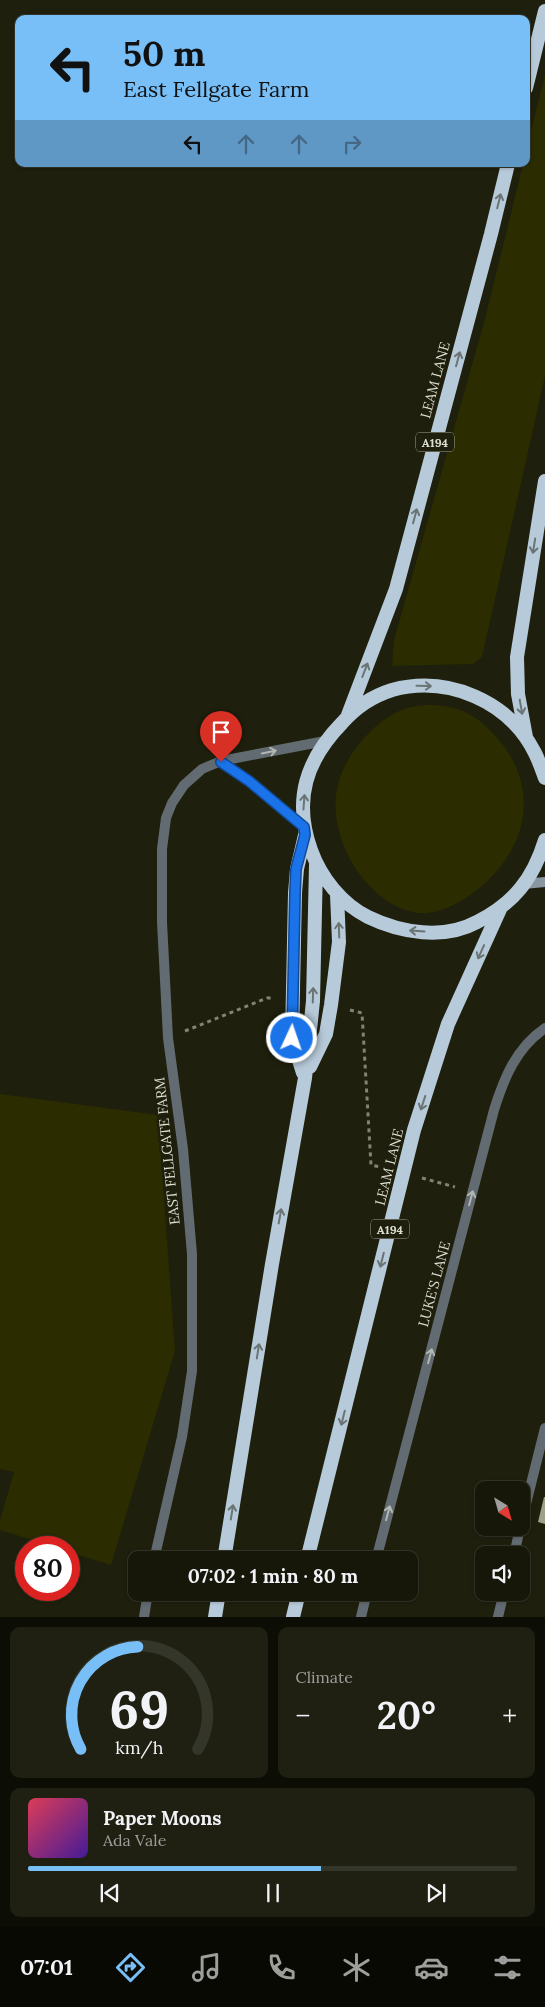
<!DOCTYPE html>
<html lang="en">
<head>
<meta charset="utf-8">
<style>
  body { margin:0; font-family:Lora,serif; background:#1f2012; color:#f1f3f6; height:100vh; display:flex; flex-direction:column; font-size:19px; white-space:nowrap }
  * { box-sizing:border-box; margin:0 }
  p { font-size:16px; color:#9e9f9c }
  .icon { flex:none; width:28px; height:28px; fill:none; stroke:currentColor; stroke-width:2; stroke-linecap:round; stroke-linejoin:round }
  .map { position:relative; height:1617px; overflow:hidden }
  .side { display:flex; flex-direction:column; gap:10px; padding:10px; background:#0c0d05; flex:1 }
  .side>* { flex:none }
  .top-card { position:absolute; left:15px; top:15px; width:515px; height:152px; border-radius:10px; box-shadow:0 1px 4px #0004,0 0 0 1px #35362a; background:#78bff7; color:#111; overflow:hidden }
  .needle { width:32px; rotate:143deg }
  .fabs { position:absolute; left:475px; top:1481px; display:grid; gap:10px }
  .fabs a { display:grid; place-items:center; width:55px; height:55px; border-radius:10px; background:#161709; box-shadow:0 1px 4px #0004,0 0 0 1px #35362a; font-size:25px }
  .speed { position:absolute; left:15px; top:1536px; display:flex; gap:10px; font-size:25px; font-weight:700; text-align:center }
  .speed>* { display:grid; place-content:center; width:65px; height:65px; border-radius:50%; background:#161709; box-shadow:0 1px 4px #0004,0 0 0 1px #35362a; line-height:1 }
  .speed .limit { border:8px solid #d22; background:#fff; color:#111 }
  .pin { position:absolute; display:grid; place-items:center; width:42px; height:42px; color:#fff; margin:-51px -21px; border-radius:50% 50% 50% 0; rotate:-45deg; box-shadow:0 0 5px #0007 }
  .pin .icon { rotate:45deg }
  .me { position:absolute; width:55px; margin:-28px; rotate:3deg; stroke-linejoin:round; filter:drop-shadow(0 0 4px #0008) }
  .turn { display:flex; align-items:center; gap:18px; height:105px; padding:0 25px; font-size:22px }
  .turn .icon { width:65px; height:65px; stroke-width:2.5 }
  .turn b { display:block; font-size:35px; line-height:42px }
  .lanes { display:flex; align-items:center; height:48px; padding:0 25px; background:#0003; justify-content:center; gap:25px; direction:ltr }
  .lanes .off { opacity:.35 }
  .big { font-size:38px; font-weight:700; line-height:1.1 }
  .side .widget { flex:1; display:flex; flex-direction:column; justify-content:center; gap:8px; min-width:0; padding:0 18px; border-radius:10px; background:#1f2012 }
  .side .dial { align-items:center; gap:0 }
  .dial svg { height:130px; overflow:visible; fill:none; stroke:#35362a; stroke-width:7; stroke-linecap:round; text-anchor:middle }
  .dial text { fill:#f1f3f6; stroke:none }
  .song { display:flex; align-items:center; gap:15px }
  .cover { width:60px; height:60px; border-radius:8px; background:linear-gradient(135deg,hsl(350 70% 55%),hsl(260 70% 35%)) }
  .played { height:5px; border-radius:2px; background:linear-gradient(90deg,#78bff7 60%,#35362a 60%) }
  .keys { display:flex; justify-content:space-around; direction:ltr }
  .heat { display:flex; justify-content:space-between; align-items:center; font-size:28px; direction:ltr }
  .side .tiles { flex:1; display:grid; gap:10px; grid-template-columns:1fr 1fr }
  .widget:last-child { grid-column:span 2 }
  .trip { position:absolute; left:128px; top:1551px; width:290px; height:50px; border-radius:10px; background:#161709; box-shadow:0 1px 4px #0004,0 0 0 1px #35362a; font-weight:700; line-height:50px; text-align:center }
  .tabs { display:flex; height:80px; justify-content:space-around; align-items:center; background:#090904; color:#9e9f9c }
  .tabs .icon { width:35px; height:35px }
  .tabs .selected { color:#78bff7 }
  .tabs b { font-size:22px; color:#f1f3f6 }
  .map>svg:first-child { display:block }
</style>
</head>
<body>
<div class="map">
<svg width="545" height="1617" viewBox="0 0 545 1617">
  <rect width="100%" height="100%" fill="#1e1f0c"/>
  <path fill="#2b2c00" d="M545 75V376L482 657 473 664 392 666 394 640 485 319 523 164H526V151Z
    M427 705C460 705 478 715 499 740 543 792 525 855 473 893 458 904 437 915 418 913 385 908 359 880 346 851 326 805 335 766 371 731 380 722 393 712 405 709 412 706 420 706 427 705Z
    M0 1094 158 1115 175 1351 111 1565 69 1552V1548L55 1547 0 1530V1520L14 1472 0 1469Z"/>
  <path fill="#9fa089" d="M544 1497H545V1524L538 1522Z"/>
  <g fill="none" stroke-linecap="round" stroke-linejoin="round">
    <path stroke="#828374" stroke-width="3" stroke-dasharray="4 4" stroke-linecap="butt" d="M350 1010 362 1013 371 1165 385 1168
      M185 1031 267 998H272
      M422 1178 455 1187"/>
    <path stroke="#626b71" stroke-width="10" d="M221 761 249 781 304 827
      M521 1524 545 1428
      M514 1555 520 1528
      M154 1560 182 1437 192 1371V1254L183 1149 168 1038 162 922V849L166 818 172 803 184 785 202 769 221 761 325 741
      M144 1617 148 1592
      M498 1617 504 1592"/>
    <path stroke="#626b71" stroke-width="10" d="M376 1560 494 1110C504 1078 516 1048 545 1028
      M361 1617 367 1592"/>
    <path stroke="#8a97a2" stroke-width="10" d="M524 884 545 882"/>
    <path stroke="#b7cada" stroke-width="14" d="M526 88 545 11
      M348 715 396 589 491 234 508 164
      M526 737 518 694 517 657 545 481
      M545 778C542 770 539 761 535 753 509 701 448 675 392 690 373 696 355 708 342 723 306 760 293 800 311 850 321 878 342 904 368 917 401 933 444 940 477 922 514 903 533 879 545 840
      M310 1067 326 1034 331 1005 339 942 337 894
      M303 1073 292 1038 295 893 297 869 305 835
      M224 1560 272 1264 305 1078 313 1001 316 865
      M307 1560 414 1130 448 1024 501 907
      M215 1617 219 1592
      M293 1617 299 1592"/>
  </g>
  <defs><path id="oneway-shaft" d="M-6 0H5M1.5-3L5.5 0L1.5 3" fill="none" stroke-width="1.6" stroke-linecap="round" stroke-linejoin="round" transform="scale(1.25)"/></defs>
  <g stroke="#6a7473">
    <use href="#oneway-shaft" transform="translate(499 201) rotate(-76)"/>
    <use href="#oneway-shaft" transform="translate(458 359) rotate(-75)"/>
    <use href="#oneway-shaft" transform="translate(415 516) rotate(-75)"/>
    <use href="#oneway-shaft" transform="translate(534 546) rotate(99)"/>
    <use href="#oneway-shaft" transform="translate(365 670) rotate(-69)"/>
    <use href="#oneway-shaft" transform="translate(424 686) rotate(1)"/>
    <use href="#oneway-shaft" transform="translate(521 707) rotate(80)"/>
    <use href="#oneway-shaft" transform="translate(304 802) rotate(-86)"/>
    <use href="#oneway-shaft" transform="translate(339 930) rotate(-92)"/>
    <use href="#oneway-shaft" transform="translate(417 931) rotate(-176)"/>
    <use href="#oneway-shaft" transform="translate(481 952) rotate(114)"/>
    <use href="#oneway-shaft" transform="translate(313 995) rotate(-88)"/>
    <use href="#oneway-shaft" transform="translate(423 1103) rotate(108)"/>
    <use href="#oneway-shaft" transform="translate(280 1216) rotate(-80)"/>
    <use href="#oneway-shaft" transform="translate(382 1260) rotate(104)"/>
    <use href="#oneway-shaft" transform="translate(258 1351) rotate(-81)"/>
    <use href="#oneway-shaft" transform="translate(343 1418) rotate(104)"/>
    <use href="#oneway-shaft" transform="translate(232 1512) rotate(-81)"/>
  </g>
  <g stroke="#b3b6b1">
    <use href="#oneway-shaft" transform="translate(269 752) rotate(-11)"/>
    <use href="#oneway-shaft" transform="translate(471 1198) rotate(-75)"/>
    <use href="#oneway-shaft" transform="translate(430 1356) rotate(-75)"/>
    <use href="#oneway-shaft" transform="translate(388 1513) rotate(-75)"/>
  </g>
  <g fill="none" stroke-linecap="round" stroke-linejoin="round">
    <defs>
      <path id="route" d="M221 762 249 781 304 827 305 835 296 869 295 893 292 1038"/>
    </defs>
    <use href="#route" stroke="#114b97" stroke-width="12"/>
    <use href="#route" stroke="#1a73e8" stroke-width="9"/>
  </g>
  <g text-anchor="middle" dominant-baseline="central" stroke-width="5" stroke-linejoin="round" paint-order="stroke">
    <g fill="#1e1f0c" stroke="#a4a597" stroke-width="1">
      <rect x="416" y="432.5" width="38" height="19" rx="4"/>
      <rect x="371" y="1219.5" width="38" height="19" rx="4"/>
    </g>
    <g font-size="12" font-weight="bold" fill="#dedfd3">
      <text x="435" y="442">A194</text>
      <text x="390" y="1229">A194</text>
    </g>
    <g font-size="14" fill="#dedfd3" stroke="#1e1f0c">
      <text transform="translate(435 380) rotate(-75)">LEAM LANE</text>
      <text transform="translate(167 1151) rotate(-96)">EAST FELLGATE FARM</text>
      <text transform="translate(389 1167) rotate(-76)">LEAM LANE</text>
      <text transform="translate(434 1284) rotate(-75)">LUKE'S LANE</text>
    </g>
  </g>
</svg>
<div class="fabs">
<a><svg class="needle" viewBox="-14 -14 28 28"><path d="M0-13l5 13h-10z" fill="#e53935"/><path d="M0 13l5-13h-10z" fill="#9e9f9c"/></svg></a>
<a><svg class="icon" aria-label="sound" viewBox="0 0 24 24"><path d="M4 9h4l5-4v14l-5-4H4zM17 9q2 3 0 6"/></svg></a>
</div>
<div class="speed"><div class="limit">80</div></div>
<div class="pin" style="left:221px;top:762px;background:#d93025"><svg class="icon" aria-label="arrive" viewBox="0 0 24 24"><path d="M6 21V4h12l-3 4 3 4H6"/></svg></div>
<svg class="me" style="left:292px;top:1038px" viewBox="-20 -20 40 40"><circle r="17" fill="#1a73e8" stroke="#fff" stroke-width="3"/><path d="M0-11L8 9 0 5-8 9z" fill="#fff"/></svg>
<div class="trip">07:02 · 1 min · 80 m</div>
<div class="top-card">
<div class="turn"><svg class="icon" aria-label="left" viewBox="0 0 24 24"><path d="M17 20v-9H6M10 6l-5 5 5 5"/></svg><div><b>50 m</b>East Fellgate Farm</div></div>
<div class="lanes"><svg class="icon" aria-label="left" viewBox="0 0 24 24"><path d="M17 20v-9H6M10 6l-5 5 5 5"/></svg><svg class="icon off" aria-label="ahead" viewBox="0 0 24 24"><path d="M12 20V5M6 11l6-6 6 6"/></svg><svg class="icon off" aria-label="ahead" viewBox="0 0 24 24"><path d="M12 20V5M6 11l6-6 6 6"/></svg><svg class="icon off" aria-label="right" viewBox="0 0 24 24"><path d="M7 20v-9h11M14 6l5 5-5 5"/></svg></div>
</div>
</div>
<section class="side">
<div class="tiles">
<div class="widget dial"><svg viewBox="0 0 100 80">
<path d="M14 69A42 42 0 1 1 86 69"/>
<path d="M14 69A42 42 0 0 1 49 6" stroke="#78bff7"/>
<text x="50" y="56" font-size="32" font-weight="700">69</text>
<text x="50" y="72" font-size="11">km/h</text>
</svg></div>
<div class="widget"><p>Climate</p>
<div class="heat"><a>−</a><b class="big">20°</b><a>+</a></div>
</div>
<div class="widget">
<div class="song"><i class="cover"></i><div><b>Paper Moons</b><p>Ada Vale</p></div></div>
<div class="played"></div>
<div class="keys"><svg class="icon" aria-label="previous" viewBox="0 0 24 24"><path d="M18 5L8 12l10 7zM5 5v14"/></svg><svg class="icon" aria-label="pause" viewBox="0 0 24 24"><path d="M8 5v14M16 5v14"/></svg><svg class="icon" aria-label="next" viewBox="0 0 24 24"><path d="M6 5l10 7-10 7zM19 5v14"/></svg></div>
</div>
</div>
</section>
<nav class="tabs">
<b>07:01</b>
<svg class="icon selected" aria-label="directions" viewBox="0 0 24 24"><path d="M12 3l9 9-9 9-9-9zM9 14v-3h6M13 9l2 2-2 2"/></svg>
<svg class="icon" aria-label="music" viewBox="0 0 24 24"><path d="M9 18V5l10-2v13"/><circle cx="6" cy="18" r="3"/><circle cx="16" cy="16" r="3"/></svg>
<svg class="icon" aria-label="phone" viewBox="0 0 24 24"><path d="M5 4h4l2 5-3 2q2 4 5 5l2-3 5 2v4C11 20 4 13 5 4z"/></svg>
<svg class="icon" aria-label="climate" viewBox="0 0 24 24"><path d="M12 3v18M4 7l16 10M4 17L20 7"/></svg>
<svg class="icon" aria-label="car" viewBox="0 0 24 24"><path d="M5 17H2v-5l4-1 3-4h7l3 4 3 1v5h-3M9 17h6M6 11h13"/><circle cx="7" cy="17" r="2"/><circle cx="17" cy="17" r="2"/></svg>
<svg class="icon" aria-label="filters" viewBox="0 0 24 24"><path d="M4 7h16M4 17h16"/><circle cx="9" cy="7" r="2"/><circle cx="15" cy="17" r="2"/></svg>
</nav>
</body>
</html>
